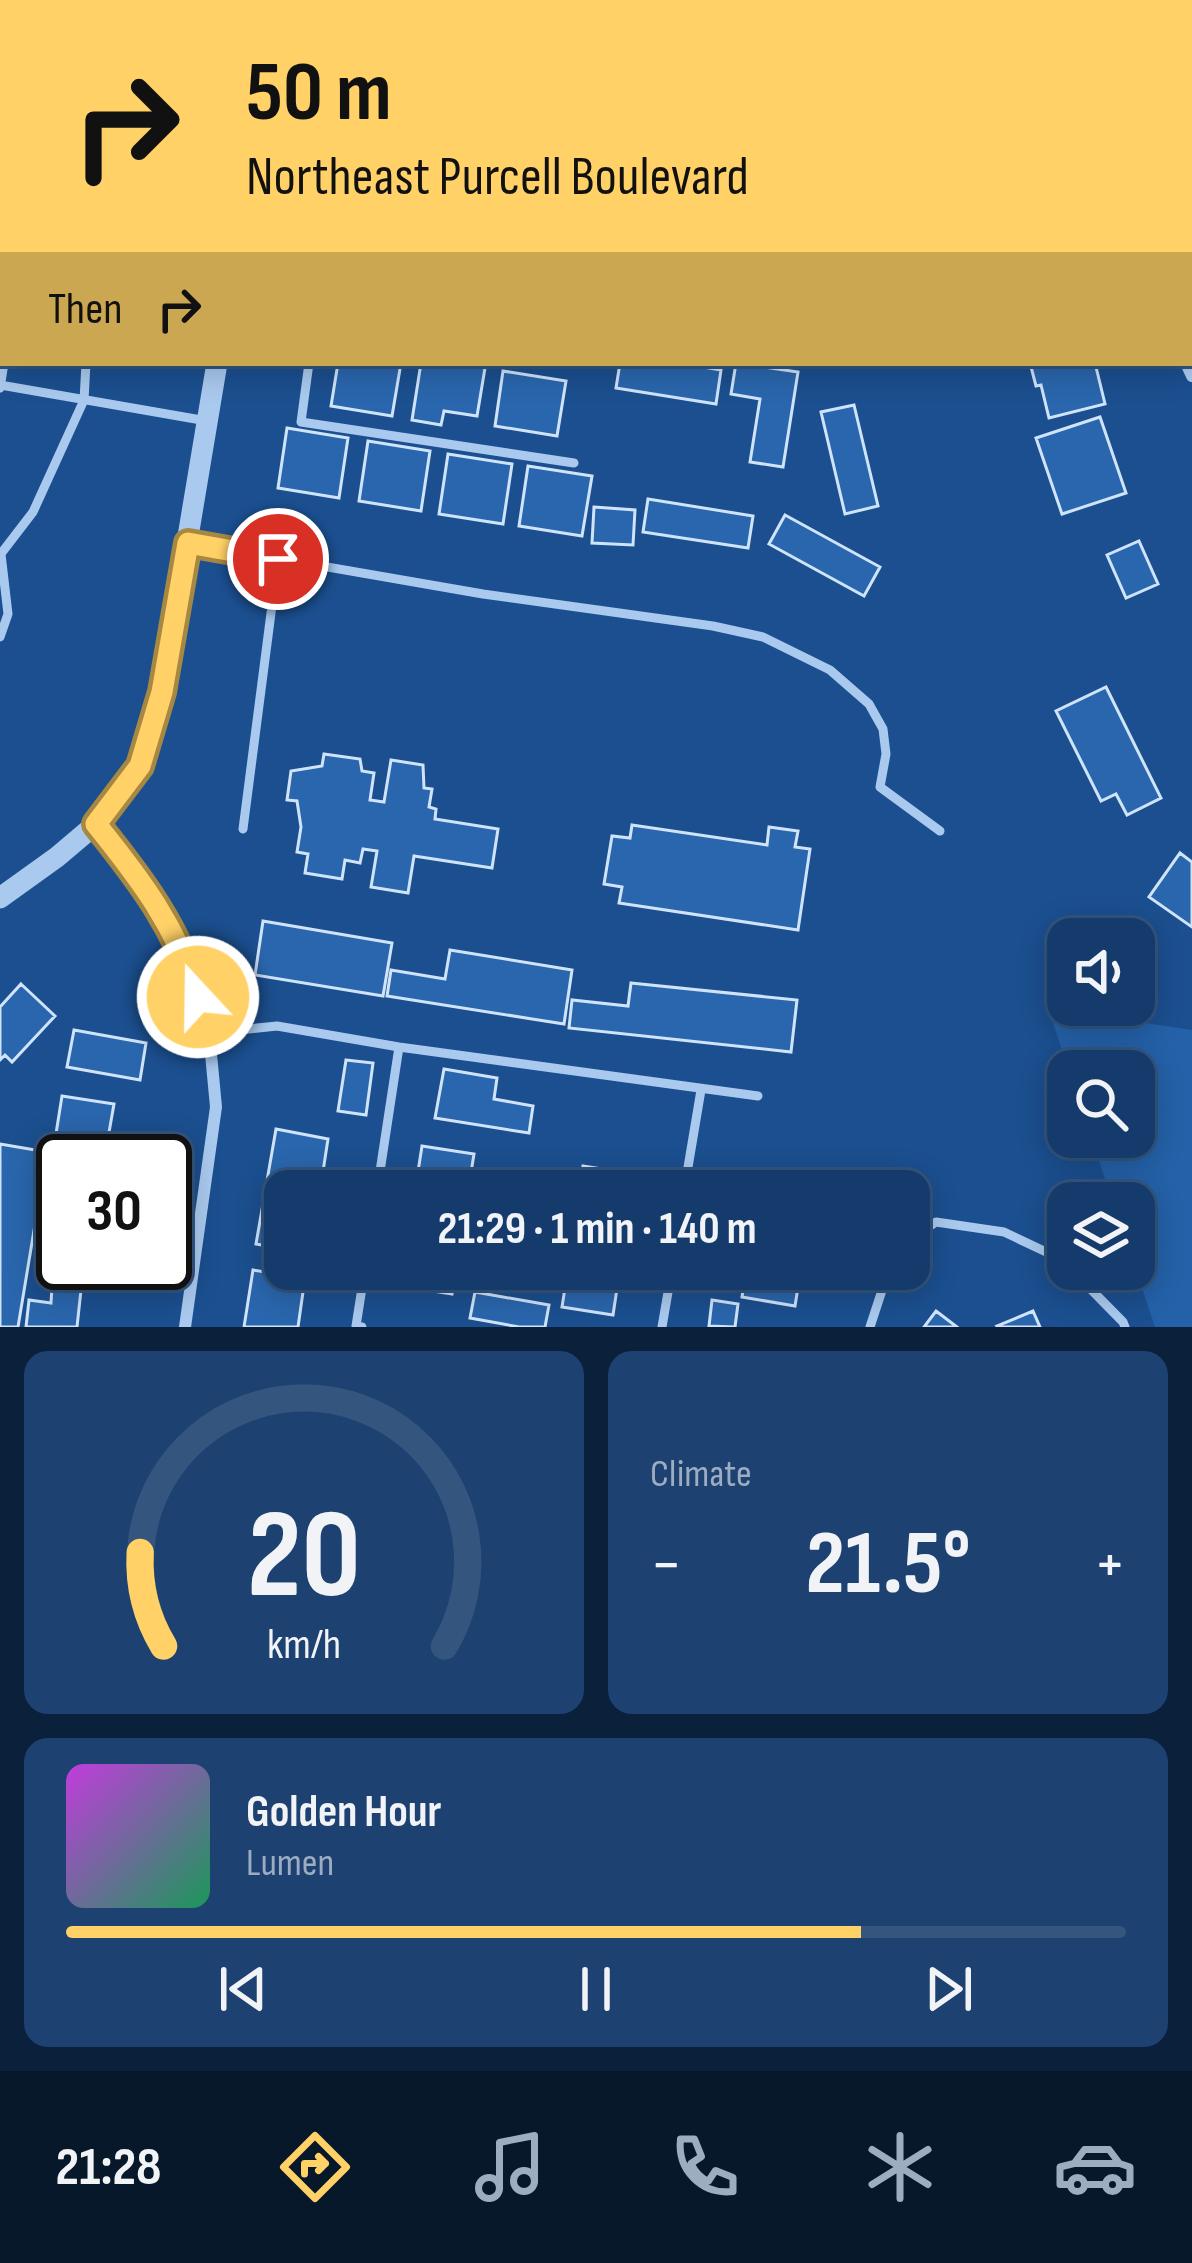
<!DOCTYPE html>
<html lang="en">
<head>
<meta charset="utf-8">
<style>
  body { margin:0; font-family:"Sofia Sans Condensed",sans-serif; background:#1d4271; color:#f1f3f6; height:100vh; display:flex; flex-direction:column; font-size:45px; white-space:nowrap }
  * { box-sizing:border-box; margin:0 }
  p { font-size:39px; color:#9dadc1 }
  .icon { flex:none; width:66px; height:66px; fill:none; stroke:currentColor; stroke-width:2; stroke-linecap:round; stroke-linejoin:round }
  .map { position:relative; height:1327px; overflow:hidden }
  .side { display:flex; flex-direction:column; gap:24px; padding:24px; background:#0b203b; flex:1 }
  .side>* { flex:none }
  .top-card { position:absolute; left:0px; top:0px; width:1194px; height:366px; box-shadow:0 6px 30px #0003,0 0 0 3px #33557e; background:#ffd166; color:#111; overflow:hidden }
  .buttons { position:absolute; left:1047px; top:918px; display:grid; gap:24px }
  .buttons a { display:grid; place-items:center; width:108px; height:108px; border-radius:24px; background:#143b6b; box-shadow:0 6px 30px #0003,0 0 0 3px #33557e; font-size:60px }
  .speed { position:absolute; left:36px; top:1134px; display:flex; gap:24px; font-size:60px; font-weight:700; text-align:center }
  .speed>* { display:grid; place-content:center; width:156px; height:156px; border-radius:50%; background:#143b6b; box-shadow:0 6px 30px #0003,0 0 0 3px #33557e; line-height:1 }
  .speed .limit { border:6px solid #111; border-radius:18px; background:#fff; color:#111 }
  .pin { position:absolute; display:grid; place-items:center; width:102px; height:102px; color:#fff; margin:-51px; border:6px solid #fff; border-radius:50%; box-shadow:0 3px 12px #0007 }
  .me { position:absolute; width:132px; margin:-66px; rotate:339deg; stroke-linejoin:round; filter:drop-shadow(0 0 9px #0008) }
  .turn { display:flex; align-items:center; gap:42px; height:252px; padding:0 48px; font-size:54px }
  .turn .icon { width:156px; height:156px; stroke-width:2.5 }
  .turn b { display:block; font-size:84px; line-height:102px }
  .then { display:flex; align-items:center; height:114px; padding:0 48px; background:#0003; gap:24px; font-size:45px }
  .big { font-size:90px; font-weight:700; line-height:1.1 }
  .side .widget { flex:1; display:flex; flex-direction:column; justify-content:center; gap:18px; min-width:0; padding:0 42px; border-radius:24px; background:#1d4271 }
  .side .dial { align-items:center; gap:0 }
  .dial svg { height:312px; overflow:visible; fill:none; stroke:#33557e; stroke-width:7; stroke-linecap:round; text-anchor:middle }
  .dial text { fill:#f1f3f6; stroke:none }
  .song { display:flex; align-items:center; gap:36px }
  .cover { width:144px; height:144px; border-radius:18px; background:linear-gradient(135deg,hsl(290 70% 55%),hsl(150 70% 35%)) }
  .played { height:12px; border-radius:6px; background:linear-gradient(90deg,#ffd166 75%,#33557e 75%) }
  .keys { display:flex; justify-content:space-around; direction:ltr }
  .heat { display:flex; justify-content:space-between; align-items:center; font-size:66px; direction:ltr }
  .side .tiles { flex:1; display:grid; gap:24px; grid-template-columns:1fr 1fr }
  .widget:last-child { grid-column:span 2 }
  .trip { position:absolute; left:264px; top:1170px; width:666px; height:120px; border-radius:24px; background:#143b6b; box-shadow:0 6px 30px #0003,0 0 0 3px #33557e; font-weight:700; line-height:120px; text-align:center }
  .tab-bar { display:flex; height:192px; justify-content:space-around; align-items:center; background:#08182b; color:#9dadc1 }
  .tab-bar .icon { width:84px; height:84px }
  .tab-bar .selected { color:#ffd166 }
  .tab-bar b { font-size:54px; color:#f1f3f6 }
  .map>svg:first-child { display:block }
</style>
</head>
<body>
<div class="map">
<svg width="1192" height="1327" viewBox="0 0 1192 1327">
  <rect width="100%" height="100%" fill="#1b4f8f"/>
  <path fill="#2461a8" d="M1048 1008 1192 1030V1327H1155L1134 1264V1203H1113L1091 1137H1134V1071H1069Z"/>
  <path fill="#2a66ad" stroke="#cfe3fa" stroke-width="3" d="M360 0H464V3H363Z
    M616 0H667L668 3H616Z
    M1102 0H1174L1175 3H1103Z
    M338 363H401L392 416 331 406Z
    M421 363H454L485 368 477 416 444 411 441 425 412 420Z
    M620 363H680L721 370 716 404 616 388Z
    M736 363 798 372 783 467 750 462 760 399 731 394Z
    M1030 363H1095L1105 404 1049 418 1041 385 1036 386Z
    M503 371 566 381 557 436 495 426Z
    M854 405 878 506 845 514 821 412Z
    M1100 417 1126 493 1062 514 1036 438Z
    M287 428 348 438 339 498 278 488Z
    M368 441 430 451 421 511 359 501Z
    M448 454 512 464 503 524 439 514Z
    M528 466 592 476 582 536 519 526Z
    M648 499 753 516 748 548 643 532Z
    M594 507 635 510 633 545 592 543Z
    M785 515 880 567 864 596 769 544Z
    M1139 541 1158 584 1126 598 1107 555Z
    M1106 687 1161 798 1127 815 1116 794 1101 801 1056 711Z
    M324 754 360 759 362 771 374 773 370 800 384 802 391 760 423 765 424 788 432 789 429 807 436 809 435 819 498 829 492 868 414 856 408 893 371 887 377 851 363 849 360 863 345 860 342 879 305 873 308 854 297 852 301 827 297 801 287 800 291 771 322 766Z
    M632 825 767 845 769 827 798 831 795 847 810 849 798 930 619 903 622 887 604 884 612 836 630 838Z
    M1180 853 1192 862V927L1149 897Z
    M263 921 392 943 383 996 255 975Z
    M450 950 572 970 564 1024 387 996 391 970 445 979Z
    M631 983 797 1000 791 1052 569 1028 572 1000 628 1006Z
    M21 984 55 1016 12 1062 5 1055 0 1060V1007Z
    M74 1030 146 1043 140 1080 67 1067Z
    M346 1060 373 1063 366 1115 338 1111Z
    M444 1069 497 1078 494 1099 533 1106 529 1133 435 1118Z
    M62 1096 114 1104 108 1138 89 1135 85 1161H63V1187L48 1184Z
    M276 1129 328 1139 320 1191H285V1249L256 1244Z
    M0 1144 47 1152 18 1327H0Z
    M422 1146 474 1154 468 1191H415Z
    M583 1166 634 1174 631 1191H579Z
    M760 1182 814 1190V1191H759Z
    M58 1228 63 1229V1263H118L116 1276 51 1264Z
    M403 1269H456L452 1294 401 1286Z
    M568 1269H620L613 1315 562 1307Z
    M746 1269H801L795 1306 742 1297Z
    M253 1270 305 1278 298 1327H244Z
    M52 1286 81 1290 77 1327H26L29 1300 51 1303Z
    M475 1292 549 1305 545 1327H519L470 1318Z
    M712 1300 738 1304 735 1327 709 1326Z
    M936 1311 957 1327H924Z
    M1033 1311 1040 1327H998L997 1326Z"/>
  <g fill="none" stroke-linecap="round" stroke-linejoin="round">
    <path stroke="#a9c9ee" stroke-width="9" d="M550 3 552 0
      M0 49 3 53
      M0 229 3 241
      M309 363 301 422 574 463
      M0 385 207 421
      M0 388 4 363
      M189 543 483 594 713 626 763 637 830 670 869 704 883 729 886 754 880 787 940 831
      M0 555 33 512 84 400 86 363
      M0 637 8 614 1 554
      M243 829 278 559
      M209 1033 277 1026 399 1047 758 1096
      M377 1191 399 1047
      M684 1191 701 1090
      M909 1240 936 1222 1004 1232 1061 1259 1068 1266
      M1071 1269 1123 1322 1125 1327
      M362 1327 356 1326 365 1269
      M662 1327 672 1269
      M870 1327 889 1269"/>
    <path stroke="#a9c9ee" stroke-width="12" d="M1028 0 1029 3
      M1191 157 1192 156
      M1186 363 1192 376
      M96 824 149 891 187 961 209 1033 216 1107 185 1327"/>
    <path stroke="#a9c9ee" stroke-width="21" d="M275 3 276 0
      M0 898 57 857 96 824 139 766 162 692 217 363"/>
  </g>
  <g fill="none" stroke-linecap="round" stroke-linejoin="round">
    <defs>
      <path id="route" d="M198 997C177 927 141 880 96 824L140 766 162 692 188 543 278 559"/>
    </defs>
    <use href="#route" stroke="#a68842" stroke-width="30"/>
    <use href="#route" stroke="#ffd166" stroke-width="21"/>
  </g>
</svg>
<div class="buttons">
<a><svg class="icon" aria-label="sound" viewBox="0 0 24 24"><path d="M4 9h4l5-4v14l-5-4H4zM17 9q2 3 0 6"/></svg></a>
<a><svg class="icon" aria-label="search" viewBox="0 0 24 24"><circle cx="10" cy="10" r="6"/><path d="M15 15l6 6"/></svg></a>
<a><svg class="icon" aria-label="layers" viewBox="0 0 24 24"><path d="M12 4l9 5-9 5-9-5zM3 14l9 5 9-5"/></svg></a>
</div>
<div class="speed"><div class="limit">30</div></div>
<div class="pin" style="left:278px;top:559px;background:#d93025"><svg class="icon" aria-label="arrive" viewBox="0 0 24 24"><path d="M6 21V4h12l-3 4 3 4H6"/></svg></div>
<svg class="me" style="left:198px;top:997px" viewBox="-20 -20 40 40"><circle r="17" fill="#ffd166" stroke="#fff" stroke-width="3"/><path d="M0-11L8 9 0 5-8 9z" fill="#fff"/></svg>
<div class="trip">21:29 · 1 min · 140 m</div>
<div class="top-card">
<div class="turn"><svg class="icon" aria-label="right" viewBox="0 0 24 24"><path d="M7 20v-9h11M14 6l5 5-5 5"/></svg><div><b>50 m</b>Northeast Purcell Boulevard</div></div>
<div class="then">Then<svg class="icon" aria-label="right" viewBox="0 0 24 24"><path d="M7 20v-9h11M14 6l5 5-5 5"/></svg></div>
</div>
</div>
<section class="side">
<div class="tiles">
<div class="widget dial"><svg viewBox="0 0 100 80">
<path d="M14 69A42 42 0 1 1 86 69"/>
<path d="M14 69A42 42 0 0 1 8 45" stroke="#ffd166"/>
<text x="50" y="56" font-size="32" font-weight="700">20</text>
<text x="50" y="72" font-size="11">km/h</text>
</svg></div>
<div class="widget"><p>Climate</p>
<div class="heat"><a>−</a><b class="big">21.5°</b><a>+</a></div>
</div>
<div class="widget">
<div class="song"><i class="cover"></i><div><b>Golden Hour</b><p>Lumen</p></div></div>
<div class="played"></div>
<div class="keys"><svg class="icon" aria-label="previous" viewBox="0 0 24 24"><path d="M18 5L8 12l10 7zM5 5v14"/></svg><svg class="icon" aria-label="pause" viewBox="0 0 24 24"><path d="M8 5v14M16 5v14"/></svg><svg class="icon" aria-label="next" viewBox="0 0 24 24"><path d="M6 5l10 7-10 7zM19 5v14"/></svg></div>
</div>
</div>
</section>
<nav class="tab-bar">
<b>21:28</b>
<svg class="icon selected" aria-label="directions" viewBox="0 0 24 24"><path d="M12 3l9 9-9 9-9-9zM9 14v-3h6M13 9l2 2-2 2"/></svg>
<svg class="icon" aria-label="music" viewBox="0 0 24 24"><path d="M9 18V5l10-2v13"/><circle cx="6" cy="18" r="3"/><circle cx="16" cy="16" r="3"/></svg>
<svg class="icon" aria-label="phone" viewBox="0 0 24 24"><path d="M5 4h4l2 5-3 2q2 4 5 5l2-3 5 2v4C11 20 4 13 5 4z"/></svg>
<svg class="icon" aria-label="climate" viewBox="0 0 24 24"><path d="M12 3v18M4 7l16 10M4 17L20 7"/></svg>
<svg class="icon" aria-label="car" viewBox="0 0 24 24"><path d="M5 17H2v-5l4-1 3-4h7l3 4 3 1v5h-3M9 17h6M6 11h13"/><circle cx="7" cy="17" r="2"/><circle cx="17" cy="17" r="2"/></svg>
</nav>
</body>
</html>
